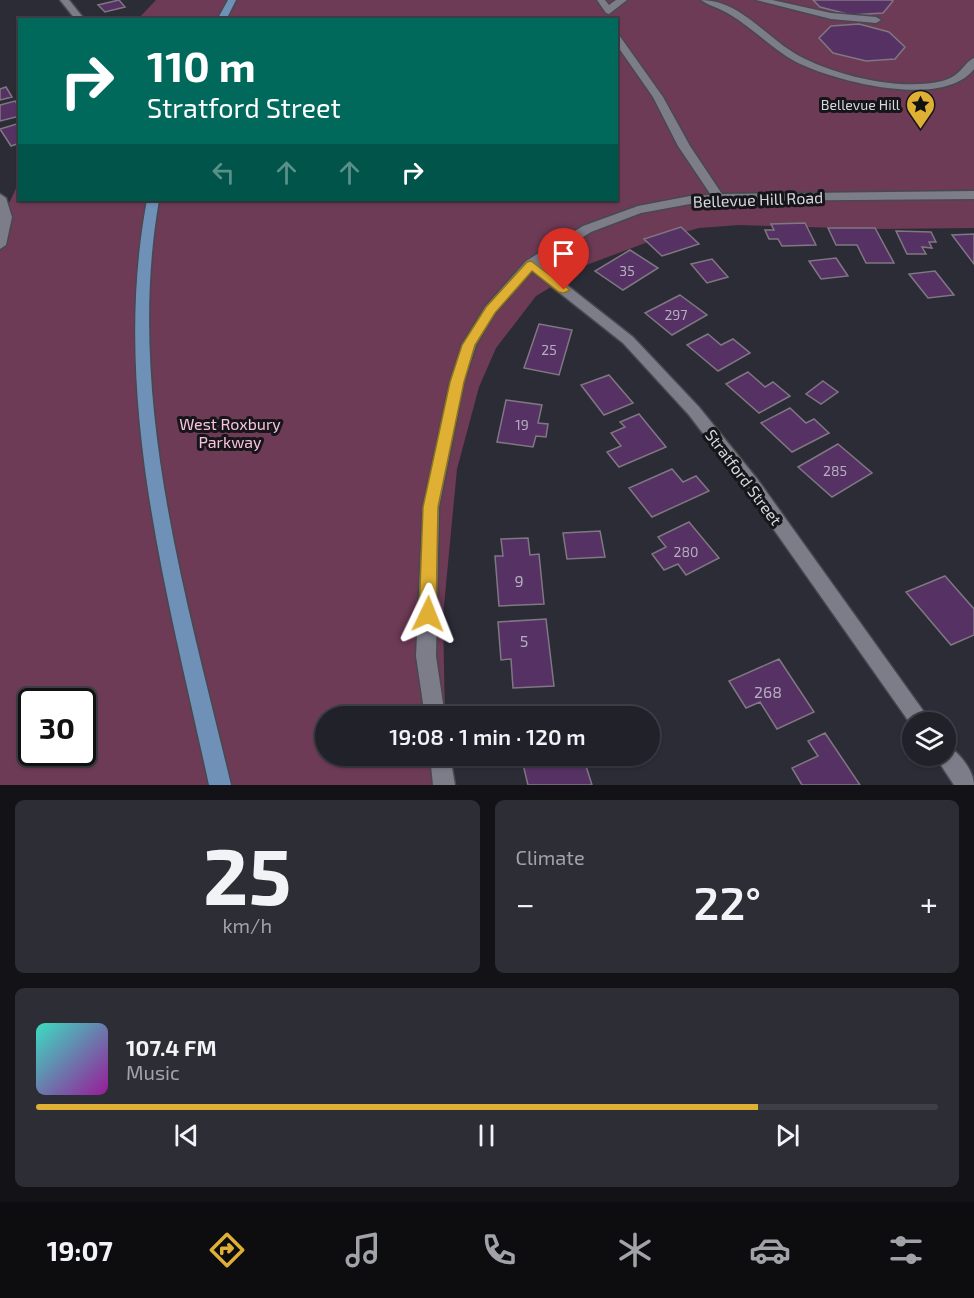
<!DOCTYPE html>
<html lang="en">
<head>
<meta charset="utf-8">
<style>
  body { margin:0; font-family:"Exo 2",sans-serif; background:#2d2e35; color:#f1f3f6; height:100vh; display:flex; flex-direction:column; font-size:22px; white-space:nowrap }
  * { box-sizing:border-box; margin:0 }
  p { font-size:20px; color:#a2a3a8 }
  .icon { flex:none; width:33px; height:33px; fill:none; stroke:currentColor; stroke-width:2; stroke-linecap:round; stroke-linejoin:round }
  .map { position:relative; height:785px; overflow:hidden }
  .details { display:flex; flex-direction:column; gap:15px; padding:15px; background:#121217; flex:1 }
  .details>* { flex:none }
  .guide { position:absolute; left:18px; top:18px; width:600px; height:183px; border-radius:0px; box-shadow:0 2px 4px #0004,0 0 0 2px #3e3e46; background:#00695c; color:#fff; overflow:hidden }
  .buttons { position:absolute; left:902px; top:712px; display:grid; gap:12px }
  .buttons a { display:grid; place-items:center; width:54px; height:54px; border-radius:50%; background:#212129; box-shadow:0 2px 4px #0004,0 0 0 2px #3e3e46; font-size:30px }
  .speed { position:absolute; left:18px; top:688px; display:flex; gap:12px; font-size:30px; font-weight:700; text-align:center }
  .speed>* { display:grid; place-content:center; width:78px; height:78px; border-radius:50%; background:#212129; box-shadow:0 2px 4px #0004,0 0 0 2px #3e3e46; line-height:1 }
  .speed .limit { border:3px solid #111; border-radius:9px; background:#fff; color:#111 }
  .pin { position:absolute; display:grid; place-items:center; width:51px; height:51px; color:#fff; margin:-62px -26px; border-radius:50% 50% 50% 0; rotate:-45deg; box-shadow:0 0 6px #0007 }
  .pin .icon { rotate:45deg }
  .me { position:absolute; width:66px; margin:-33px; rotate:2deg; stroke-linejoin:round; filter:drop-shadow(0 0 4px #0008) }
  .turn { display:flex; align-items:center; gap:21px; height:126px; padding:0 30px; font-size:27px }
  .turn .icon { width:78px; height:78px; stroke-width:2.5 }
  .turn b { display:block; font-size:42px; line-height:51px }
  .lanes { display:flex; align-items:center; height:57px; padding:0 30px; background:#0003; justify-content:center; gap:30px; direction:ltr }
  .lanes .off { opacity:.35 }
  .big { font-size:45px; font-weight:600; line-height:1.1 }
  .details .widget { flex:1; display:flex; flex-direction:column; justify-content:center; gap:9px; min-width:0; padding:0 21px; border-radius:9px; background:#2d2e35 }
  .details .dial { align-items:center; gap:0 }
  .dial b { font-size:78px; line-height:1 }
  .song { display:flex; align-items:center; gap:18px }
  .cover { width:72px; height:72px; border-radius:9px; background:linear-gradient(135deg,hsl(170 70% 55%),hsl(300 70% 35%)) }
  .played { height:6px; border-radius:3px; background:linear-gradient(90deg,#e0b034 80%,#3e3e46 80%) }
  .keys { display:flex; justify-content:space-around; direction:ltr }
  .heat { display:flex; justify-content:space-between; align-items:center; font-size:33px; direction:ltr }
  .details .tiles { flex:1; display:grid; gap:15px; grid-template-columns:1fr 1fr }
  .widget:last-child { grid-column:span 2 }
  .trip { position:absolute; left:315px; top:706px; width:345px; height:60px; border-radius:30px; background:#212129; box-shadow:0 2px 4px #0004,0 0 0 2px #3e3e46; font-weight:600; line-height:60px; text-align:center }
  .menu { display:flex; height:96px; justify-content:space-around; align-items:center; background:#0d0d10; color:#a2a3a8 }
  .menu .icon { width:42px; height:42px }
  .menu .on { color:#e0b034 }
  .menu b { font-size:27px; color:#f1f3f6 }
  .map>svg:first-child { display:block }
</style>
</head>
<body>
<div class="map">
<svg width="974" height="785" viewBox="0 0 974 785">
  <rect width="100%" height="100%" fill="#2c2c37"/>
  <path fill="#6e3b56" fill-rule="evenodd" d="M156 0H974V228L875 229 739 225 699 228 648 242 589 264 536 296 496 348 479 387 457 469 443 616 445 717H326V756H449L452 785H0V233L5 212 19 182 20 200H616V20L138 19ZM32 702H82V753H32Z"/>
  <path fill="#553263" stroke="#7f7782" stroke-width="1.5" d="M119 0 125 7 105 12 98 5Z
    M813 0H891L893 1 883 13 851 15 820 7Z
    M859 24 889 32 905 47 895 59 866 61 833 53 819 38 831 26Z
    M6 87 12 97 0 100V89Z
    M15 101 20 108V116L0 121V105Z
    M20 123V143L11 146 0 129Z
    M805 223 816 245 782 246 778 239H769L765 230H774L771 224Z
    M681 227 699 244 662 256 644 239Z
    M828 228H875L894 263H866L857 245H836Z
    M896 231 931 232 936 242H929L932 248 922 247 926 254H907Z
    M974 234V264L952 235Z
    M630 250 658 268 623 290 595 271Z
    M836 258 848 276 821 279 809 261Z
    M712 259 728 277 707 283 691 264Z
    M935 271 954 295 928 298 909 274Z
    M680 295 707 315 672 335 645 313Z
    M539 324 572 330 559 375 524 368Z
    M708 334 721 345 733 339 750 353 718 371 687 345Z
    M748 372 765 387 773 382 790 396 759 413 726 384Z
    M609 375 633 403 604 415 581 385Z
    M823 381 838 392 821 404 806 394Z
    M506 400 542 405 538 423 548 424 546 437 536 436 533 447 497 442Z
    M790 408 806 423 814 419 829 433 792 452 761 423Z
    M639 414 666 447 619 467 607 452 621 446 611 433 625 427 620 422Z
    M838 444 872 473 832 497 798 467Z
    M672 469 683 482 696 476 709 491 652 517 629 488Z
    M689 522 719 558 686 575 678 564 664 570 652 554 666 547 658 537Z
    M600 531 605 557 567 559 563 533Z
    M528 538 530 555 539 554 544 604 499 606 495 556H503L501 539Z
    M945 576 974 609V635L951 645 906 592Z
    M546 619 554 686 513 688 511 659 501 660 498 622Z
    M779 659 814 712 777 729 760 702 746 708 729 681Z
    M825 733 860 785H802L792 768 818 756 808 741Z
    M521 756H570L572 766 585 763 592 785H528Z"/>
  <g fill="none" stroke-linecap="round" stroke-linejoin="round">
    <defs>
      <path id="minor" d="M60 0H69L85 20H76Z
        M597 0H605L609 5 616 0H627L609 14 606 13Z
        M701 0C737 0 762 32 791 51 827 74 899 92 942 81 962 76 963 63 974 58V69C943 110 834 81 796 62 772 49 753 28 729 14 720 8 709 6 701 0Z
        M756 0H772L831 13 876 17 881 20 876 23 831 19Z
        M616 34 619 35 663 97 690 146 722 194 974 191V199L738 201 690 204 641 213 591 232 540 264 633 337 699 407 758 480 932 723H912V726L746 490 689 415 623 343 532 271 495 313 476 345 464 382 439 507 436 656 445 717H425L416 656 423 507 450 382 462 345 485 307 526 261 583 226 638 206 690 196 711 195 678 146 653 97 616 44Z
        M0 194 6 198 12 217 6 245 0 249Z
        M945 745C958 750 974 771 974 785H954L935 756H945Z
        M430 756H450L455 785H433Z"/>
      <path id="major" d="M228 0H236L226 20H217Z
        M147 200H159C125 396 186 596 231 785H209C168 595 110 395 147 200Z"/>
    </defs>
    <use href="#minor" stroke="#474850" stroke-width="3"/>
    <use href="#major" stroke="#474850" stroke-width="3"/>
    <use href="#minor" fill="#7c7d89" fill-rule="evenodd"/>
    <use href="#major" fill="#6f91b8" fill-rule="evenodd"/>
  </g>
  <path fill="#e0b034" stroke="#927222" stroke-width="1.5" d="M531 261 570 290 564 293 559 292 532 271 495 313 475 345 464 382 438 507 436 614 433 619 428 621 422 619 419 614 423 507 450 382 462 345 486 307 527 262Z"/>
  <defs>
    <symbol id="sight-pin" viewBox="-11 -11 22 30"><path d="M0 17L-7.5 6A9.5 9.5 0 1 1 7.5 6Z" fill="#e0b034" stroke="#15151a"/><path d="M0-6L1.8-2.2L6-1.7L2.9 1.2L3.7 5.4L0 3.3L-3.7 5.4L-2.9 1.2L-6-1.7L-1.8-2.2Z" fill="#111"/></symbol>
  </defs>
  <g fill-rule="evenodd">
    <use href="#sight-pin" x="904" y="88" width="33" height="45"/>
  </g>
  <g text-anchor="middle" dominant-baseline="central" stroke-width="6" stroke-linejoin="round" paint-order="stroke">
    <g font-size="14" fill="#d7d8df" stroke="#15151a" text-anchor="end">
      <text x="900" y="104">Bellevue Hill</text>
    </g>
    <g font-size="14" fill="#b6aec0">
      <text x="627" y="270">35</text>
      <text x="676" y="314">297</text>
      <text x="549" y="349">25</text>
      <text x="522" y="424">19</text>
      <text x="835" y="470">285</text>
      <text x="686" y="551">280</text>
    </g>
    <g font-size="16" fill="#d7d8df" stroke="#15151a">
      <text transform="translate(758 199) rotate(-2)">Bellevue Hill Road</text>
      <text transform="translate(744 477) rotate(53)">Stratford Street</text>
    </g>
    <g font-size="16" fill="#f9c1dc" stroke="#15151a">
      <text x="230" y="423">West Roxbury<tspan x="230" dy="18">Parkway</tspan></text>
    </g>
    <g font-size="16" fill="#b6aec0">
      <text x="519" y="580">9</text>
      <text x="524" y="640">5</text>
      <text x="768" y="691">268</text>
    </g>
  </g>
</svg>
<div class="buttons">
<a><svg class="icon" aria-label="layers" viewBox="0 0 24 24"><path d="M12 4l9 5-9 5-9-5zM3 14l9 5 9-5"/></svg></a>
</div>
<div class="speed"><div class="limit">30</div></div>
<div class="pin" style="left:564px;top:290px;background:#d93025"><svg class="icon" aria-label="arrive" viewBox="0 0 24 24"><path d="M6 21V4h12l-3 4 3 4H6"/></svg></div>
<svg class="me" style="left:428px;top:614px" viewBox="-20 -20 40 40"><path d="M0-17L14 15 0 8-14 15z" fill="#e0b034" stroke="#fff" stroke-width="4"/></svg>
<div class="trip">19:08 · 1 min · 120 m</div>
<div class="guide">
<div class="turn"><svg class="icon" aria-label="right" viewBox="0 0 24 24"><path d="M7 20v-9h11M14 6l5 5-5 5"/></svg><div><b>110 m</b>Stratford Street</div></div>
<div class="lanes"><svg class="icon off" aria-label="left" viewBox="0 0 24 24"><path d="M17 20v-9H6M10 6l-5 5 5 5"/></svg><svg class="icon off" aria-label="ahead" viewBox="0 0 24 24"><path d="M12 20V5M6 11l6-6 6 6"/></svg><svg class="icon off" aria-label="ahead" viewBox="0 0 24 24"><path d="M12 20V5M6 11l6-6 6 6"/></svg><svg class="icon" aria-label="right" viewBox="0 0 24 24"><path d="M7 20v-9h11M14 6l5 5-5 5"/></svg></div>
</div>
</div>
<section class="details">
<div class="tiles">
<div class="widget dial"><b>25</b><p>km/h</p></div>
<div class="widget"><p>Climate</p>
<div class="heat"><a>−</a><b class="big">22°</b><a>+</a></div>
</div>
<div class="widget">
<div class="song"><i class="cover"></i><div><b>107.4 FM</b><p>Music</p></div></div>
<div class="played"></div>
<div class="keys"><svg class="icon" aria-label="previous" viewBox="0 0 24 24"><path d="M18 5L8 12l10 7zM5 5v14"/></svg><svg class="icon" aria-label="pause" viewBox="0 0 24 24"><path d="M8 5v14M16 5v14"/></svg><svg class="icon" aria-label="next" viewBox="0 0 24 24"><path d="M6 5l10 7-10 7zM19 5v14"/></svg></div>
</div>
</div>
</section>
<nav class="menu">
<b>19:07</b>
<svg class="icon on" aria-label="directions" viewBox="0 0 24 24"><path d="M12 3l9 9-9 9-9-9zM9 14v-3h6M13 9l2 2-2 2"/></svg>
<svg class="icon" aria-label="music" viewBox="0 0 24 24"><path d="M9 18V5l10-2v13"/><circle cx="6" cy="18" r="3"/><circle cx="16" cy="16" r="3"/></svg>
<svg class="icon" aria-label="phone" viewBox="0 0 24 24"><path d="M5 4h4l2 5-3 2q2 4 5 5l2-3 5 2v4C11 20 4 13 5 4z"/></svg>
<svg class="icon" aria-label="climate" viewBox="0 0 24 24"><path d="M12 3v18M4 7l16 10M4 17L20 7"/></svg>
<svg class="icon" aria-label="car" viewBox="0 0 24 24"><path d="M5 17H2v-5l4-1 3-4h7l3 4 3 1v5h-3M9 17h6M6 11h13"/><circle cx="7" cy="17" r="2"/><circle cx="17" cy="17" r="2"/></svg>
<svg class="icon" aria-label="filters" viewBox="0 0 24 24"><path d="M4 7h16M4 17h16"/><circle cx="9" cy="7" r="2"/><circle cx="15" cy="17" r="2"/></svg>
</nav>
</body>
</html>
